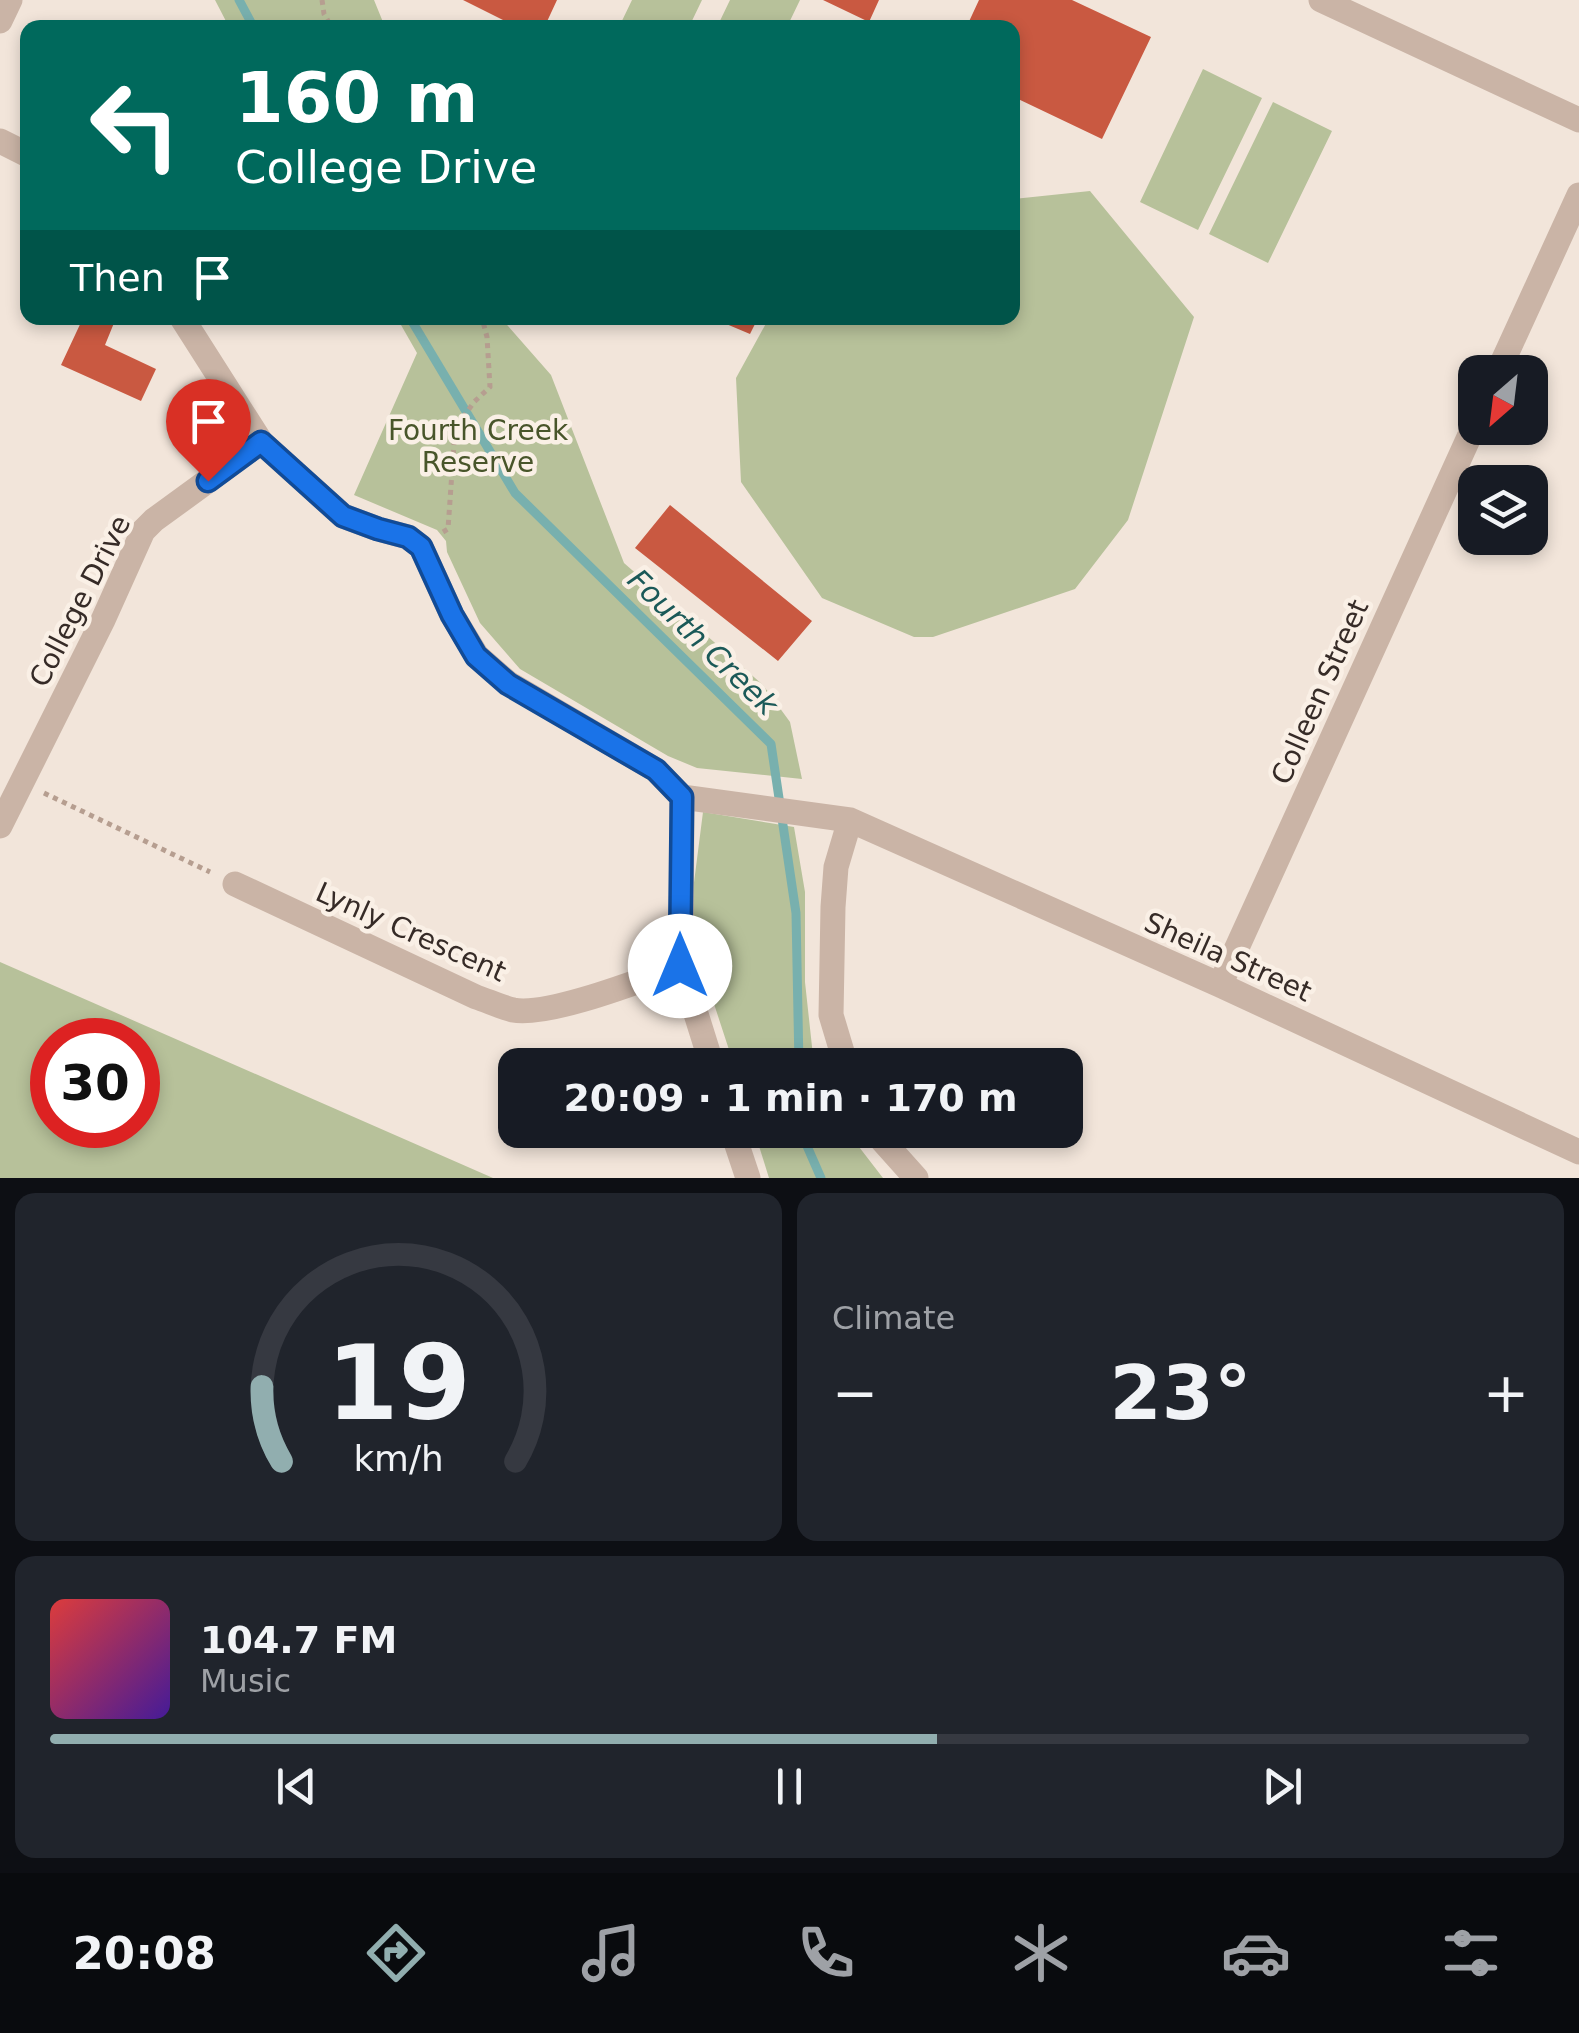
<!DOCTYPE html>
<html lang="en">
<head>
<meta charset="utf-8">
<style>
  body { margin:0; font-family:"DejaVu Sans",sans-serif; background:#20242c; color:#f1f3f6; height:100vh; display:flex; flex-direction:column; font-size:38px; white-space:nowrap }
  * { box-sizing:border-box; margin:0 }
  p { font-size:32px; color:#9ea1a6 }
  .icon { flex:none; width:55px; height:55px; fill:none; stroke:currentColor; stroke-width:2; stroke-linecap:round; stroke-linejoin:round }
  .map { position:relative; height:1178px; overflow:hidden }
  .drawer { display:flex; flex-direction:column; gap:15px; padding:15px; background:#0d0f14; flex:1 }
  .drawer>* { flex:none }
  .hud { position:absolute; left:20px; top:20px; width:1000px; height:305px; border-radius:20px; box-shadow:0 5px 15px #0003; background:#00695c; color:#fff; overflow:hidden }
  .needle { width:65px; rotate:208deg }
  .controls { position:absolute; left:1458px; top:355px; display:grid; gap:20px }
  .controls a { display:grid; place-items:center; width:90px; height:90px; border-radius:20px; background:#171b24; box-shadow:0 5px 15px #0003; font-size:50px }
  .speed { position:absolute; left:30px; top:1018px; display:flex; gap:20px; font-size:50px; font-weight:700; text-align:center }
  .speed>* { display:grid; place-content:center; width:130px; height:130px; border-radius:50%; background:#171b24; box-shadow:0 5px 15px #0003; line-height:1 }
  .speed .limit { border:15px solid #d22; background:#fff; color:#111 }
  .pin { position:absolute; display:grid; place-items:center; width:85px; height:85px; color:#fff; margin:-102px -42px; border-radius:50% 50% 50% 0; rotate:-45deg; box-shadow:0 0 10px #0007 }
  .pin .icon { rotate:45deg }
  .me { position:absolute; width:110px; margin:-55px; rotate:0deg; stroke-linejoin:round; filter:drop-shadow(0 0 8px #0008) }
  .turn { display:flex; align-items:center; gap:35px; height:210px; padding:0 50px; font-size:45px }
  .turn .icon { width:130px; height:130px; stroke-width:2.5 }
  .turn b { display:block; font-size:70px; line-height:85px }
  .then { display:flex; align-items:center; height:95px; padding:0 50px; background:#0003; gap:20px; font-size:38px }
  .big { font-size:75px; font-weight:600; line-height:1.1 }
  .drawer .widget { flex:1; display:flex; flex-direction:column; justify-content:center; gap:15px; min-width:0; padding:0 35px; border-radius:20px; background:#20242c }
  .drawer .dial { align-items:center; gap:0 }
  .dial svg { height:260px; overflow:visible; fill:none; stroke:#363941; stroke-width:7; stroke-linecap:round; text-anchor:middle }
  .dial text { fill:#f1f3f6; stroke:none }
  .song { display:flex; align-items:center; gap:30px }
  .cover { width:120px; height:120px; border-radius:15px; background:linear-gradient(135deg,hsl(0 70% 55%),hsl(260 70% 35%)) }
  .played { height:10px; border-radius:5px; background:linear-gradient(90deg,#91aeaf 60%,#363941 60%) }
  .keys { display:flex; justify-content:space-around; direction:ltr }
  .heat { display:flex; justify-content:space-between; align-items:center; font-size:55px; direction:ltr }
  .drawer .tiles { flex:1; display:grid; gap:15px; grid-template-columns:1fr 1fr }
  .widget:last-child { grid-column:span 2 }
  .trip { position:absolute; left:498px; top:1048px; width:585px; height:100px; border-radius:20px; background:#171b24; box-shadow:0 5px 15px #0003; font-weight:600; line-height:100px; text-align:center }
  .tabs { display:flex; height:160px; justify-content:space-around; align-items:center; background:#090b0e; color:#9ea1a6 }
  .tabs .icon { width:70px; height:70px }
  .tabs .current { color:#91aeaf }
  .tabs b { font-size:45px; color:#f1f3f6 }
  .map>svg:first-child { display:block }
</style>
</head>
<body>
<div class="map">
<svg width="1579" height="1178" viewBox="0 0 1579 1178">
  <rect width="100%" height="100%" fill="#f2e5da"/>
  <path fill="#b7c19a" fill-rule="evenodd" d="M215 0H374L385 27H229Z
    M632 0H702L689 27H619Z
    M730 0H800L787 27H717Z
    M1203 69 1262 98 1198 230 1140 202Z
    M1273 102 1332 131 1268 263 1209 234Z
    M1090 191 1194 317 1128 520 1075 589 933 637H914L822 598 741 482 736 378 769 318H1012L1013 199Z
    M397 318H501L551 375 624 563 763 685 790 722 802 779 697 768 668 756 520 669 480 623 447 552 446 541 437 530 354 495 417 353Z
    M703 812 794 827 805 892V982L814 1065H734L697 952 691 906Z
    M0 962 493 1178H0ZM52 1040H138V1125H52Z
    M754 1130H846L883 1178H769Z"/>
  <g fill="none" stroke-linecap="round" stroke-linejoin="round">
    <path stroke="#78b0ae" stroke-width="9" d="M239 0 254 28
      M410 318 515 493 771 744 796 913 799 1065
      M800 1130 821 1178"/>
  </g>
  <path fill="#c95941" d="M463 0H557L544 28H519Z
    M823 0H879L869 22Z
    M979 0H1072L1151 37 1102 139 1012 96V28H966Z
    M83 318H102L114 323 105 345 156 369 141 401 61 365Z
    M712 318H758L750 334Z
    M670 505 812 621 778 661 635 548Z"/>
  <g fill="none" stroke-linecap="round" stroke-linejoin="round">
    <path stroke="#b69e90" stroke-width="5" stroke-dasharray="5 5" stroke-linecap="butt" d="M322 0 324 14 332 28
      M443 532 448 529 455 429 474 402 490 387 487 337 482 318
      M44 793 210 872"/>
    <path stroke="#cab4a6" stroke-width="25" d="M1321 0 1579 120
      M0 21 10 0
      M0 141 28 155
      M182 318 261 442 343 516 378 529 408 537 421 547 452 615 477 656 508 683 656 770 682 797 850 820 1220 985 1579 1152
      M1498 372 1579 195
      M682 797 681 966 712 1065
      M0 826 103 620 143 531 154 520 261 442
      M235 884 476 997C488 1001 501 1007 513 1010 548 1017 644 979 681 966
      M1220 985 1475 424
      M846 1065 831 1015 833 907 836 867 850 820
      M732 1130 748 1178
      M873 1130 916 1178"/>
  </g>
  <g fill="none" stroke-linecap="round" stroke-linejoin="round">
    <defs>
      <path id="route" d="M208 481 261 442 343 516 378 529 408 537 421 547 452 615 476 656 508 684 656 770 682 797 680 966"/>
    </defs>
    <use href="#route" stroke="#114b97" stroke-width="25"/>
    <use href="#route" stroke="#1a73e8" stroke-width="18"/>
  </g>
  <g text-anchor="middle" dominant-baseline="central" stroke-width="9" stroke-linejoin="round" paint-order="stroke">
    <g font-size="28" fill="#48552a" stroke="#faf0e6">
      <text x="478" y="430">Fourth Creek<tspan x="478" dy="32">Reserve</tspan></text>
    </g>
    <g font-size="28" fill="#362b27" stroke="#faf0e6">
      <text transform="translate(80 601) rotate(-63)">College Drive</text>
      <text transform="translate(1320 692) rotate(-66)">Colleen Street</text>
      <text transform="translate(411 932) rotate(24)">Lynly Crescent</text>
      <text transform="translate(1228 957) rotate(24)">Sheila Street</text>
    </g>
    <g font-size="30" font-style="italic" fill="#1b5958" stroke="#faf0e6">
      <text transform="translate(703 642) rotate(44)">Fourth Creek</text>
    </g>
  </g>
</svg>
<div class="controls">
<a><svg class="needle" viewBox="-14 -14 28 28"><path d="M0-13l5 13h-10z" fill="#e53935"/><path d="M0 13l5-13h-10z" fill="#9ea1a6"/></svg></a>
<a><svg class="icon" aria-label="layers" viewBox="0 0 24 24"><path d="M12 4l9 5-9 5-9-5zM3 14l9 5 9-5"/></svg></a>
</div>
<div class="speed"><div class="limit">30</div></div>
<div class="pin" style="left:208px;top:481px;background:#d93025"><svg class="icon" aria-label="arrive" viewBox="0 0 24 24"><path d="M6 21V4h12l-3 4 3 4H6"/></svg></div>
<svg class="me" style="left:680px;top:966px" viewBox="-20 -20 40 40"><circle r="19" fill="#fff"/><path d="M0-13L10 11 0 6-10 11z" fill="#1a73e8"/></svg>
<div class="trip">20:09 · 1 min · 170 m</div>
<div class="hud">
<div class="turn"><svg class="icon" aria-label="left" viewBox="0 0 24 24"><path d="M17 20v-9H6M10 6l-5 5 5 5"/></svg><div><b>160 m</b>College Drive</div></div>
<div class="then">Then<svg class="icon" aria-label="arrive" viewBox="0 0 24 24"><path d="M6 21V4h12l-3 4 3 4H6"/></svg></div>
</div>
</div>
<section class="drawer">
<div class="tiles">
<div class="widget dial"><svg viewBox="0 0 100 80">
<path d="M14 69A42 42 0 1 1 86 69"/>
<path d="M14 69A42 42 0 0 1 8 46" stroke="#91aeaf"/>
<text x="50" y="56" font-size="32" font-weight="700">19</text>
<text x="50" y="72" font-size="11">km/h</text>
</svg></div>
<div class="widget"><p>Climate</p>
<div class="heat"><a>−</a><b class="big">23°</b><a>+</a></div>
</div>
<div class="widget">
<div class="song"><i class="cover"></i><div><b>104.7 FM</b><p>Music</p></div></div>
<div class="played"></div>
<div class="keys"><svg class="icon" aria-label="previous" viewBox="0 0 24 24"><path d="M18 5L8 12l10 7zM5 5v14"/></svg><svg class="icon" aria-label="pause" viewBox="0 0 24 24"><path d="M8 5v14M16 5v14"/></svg><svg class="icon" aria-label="next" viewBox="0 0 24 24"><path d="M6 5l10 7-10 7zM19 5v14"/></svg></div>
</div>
</div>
</section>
<nav class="tabs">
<b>20:08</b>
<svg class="icon current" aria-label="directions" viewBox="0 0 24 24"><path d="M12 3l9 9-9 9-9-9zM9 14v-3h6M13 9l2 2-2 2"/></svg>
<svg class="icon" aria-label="music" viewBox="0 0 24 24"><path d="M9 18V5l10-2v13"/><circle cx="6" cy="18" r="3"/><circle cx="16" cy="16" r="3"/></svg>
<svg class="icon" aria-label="phone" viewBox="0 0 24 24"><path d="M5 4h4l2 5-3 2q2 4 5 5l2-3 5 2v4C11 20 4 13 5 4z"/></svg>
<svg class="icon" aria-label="climate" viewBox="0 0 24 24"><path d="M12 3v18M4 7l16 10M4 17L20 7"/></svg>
<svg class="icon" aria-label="car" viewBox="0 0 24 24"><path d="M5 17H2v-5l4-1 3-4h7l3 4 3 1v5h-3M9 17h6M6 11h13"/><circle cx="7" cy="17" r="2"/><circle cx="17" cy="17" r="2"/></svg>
<svg class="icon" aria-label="filters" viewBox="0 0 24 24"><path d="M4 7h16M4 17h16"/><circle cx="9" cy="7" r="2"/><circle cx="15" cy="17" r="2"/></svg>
</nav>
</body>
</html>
